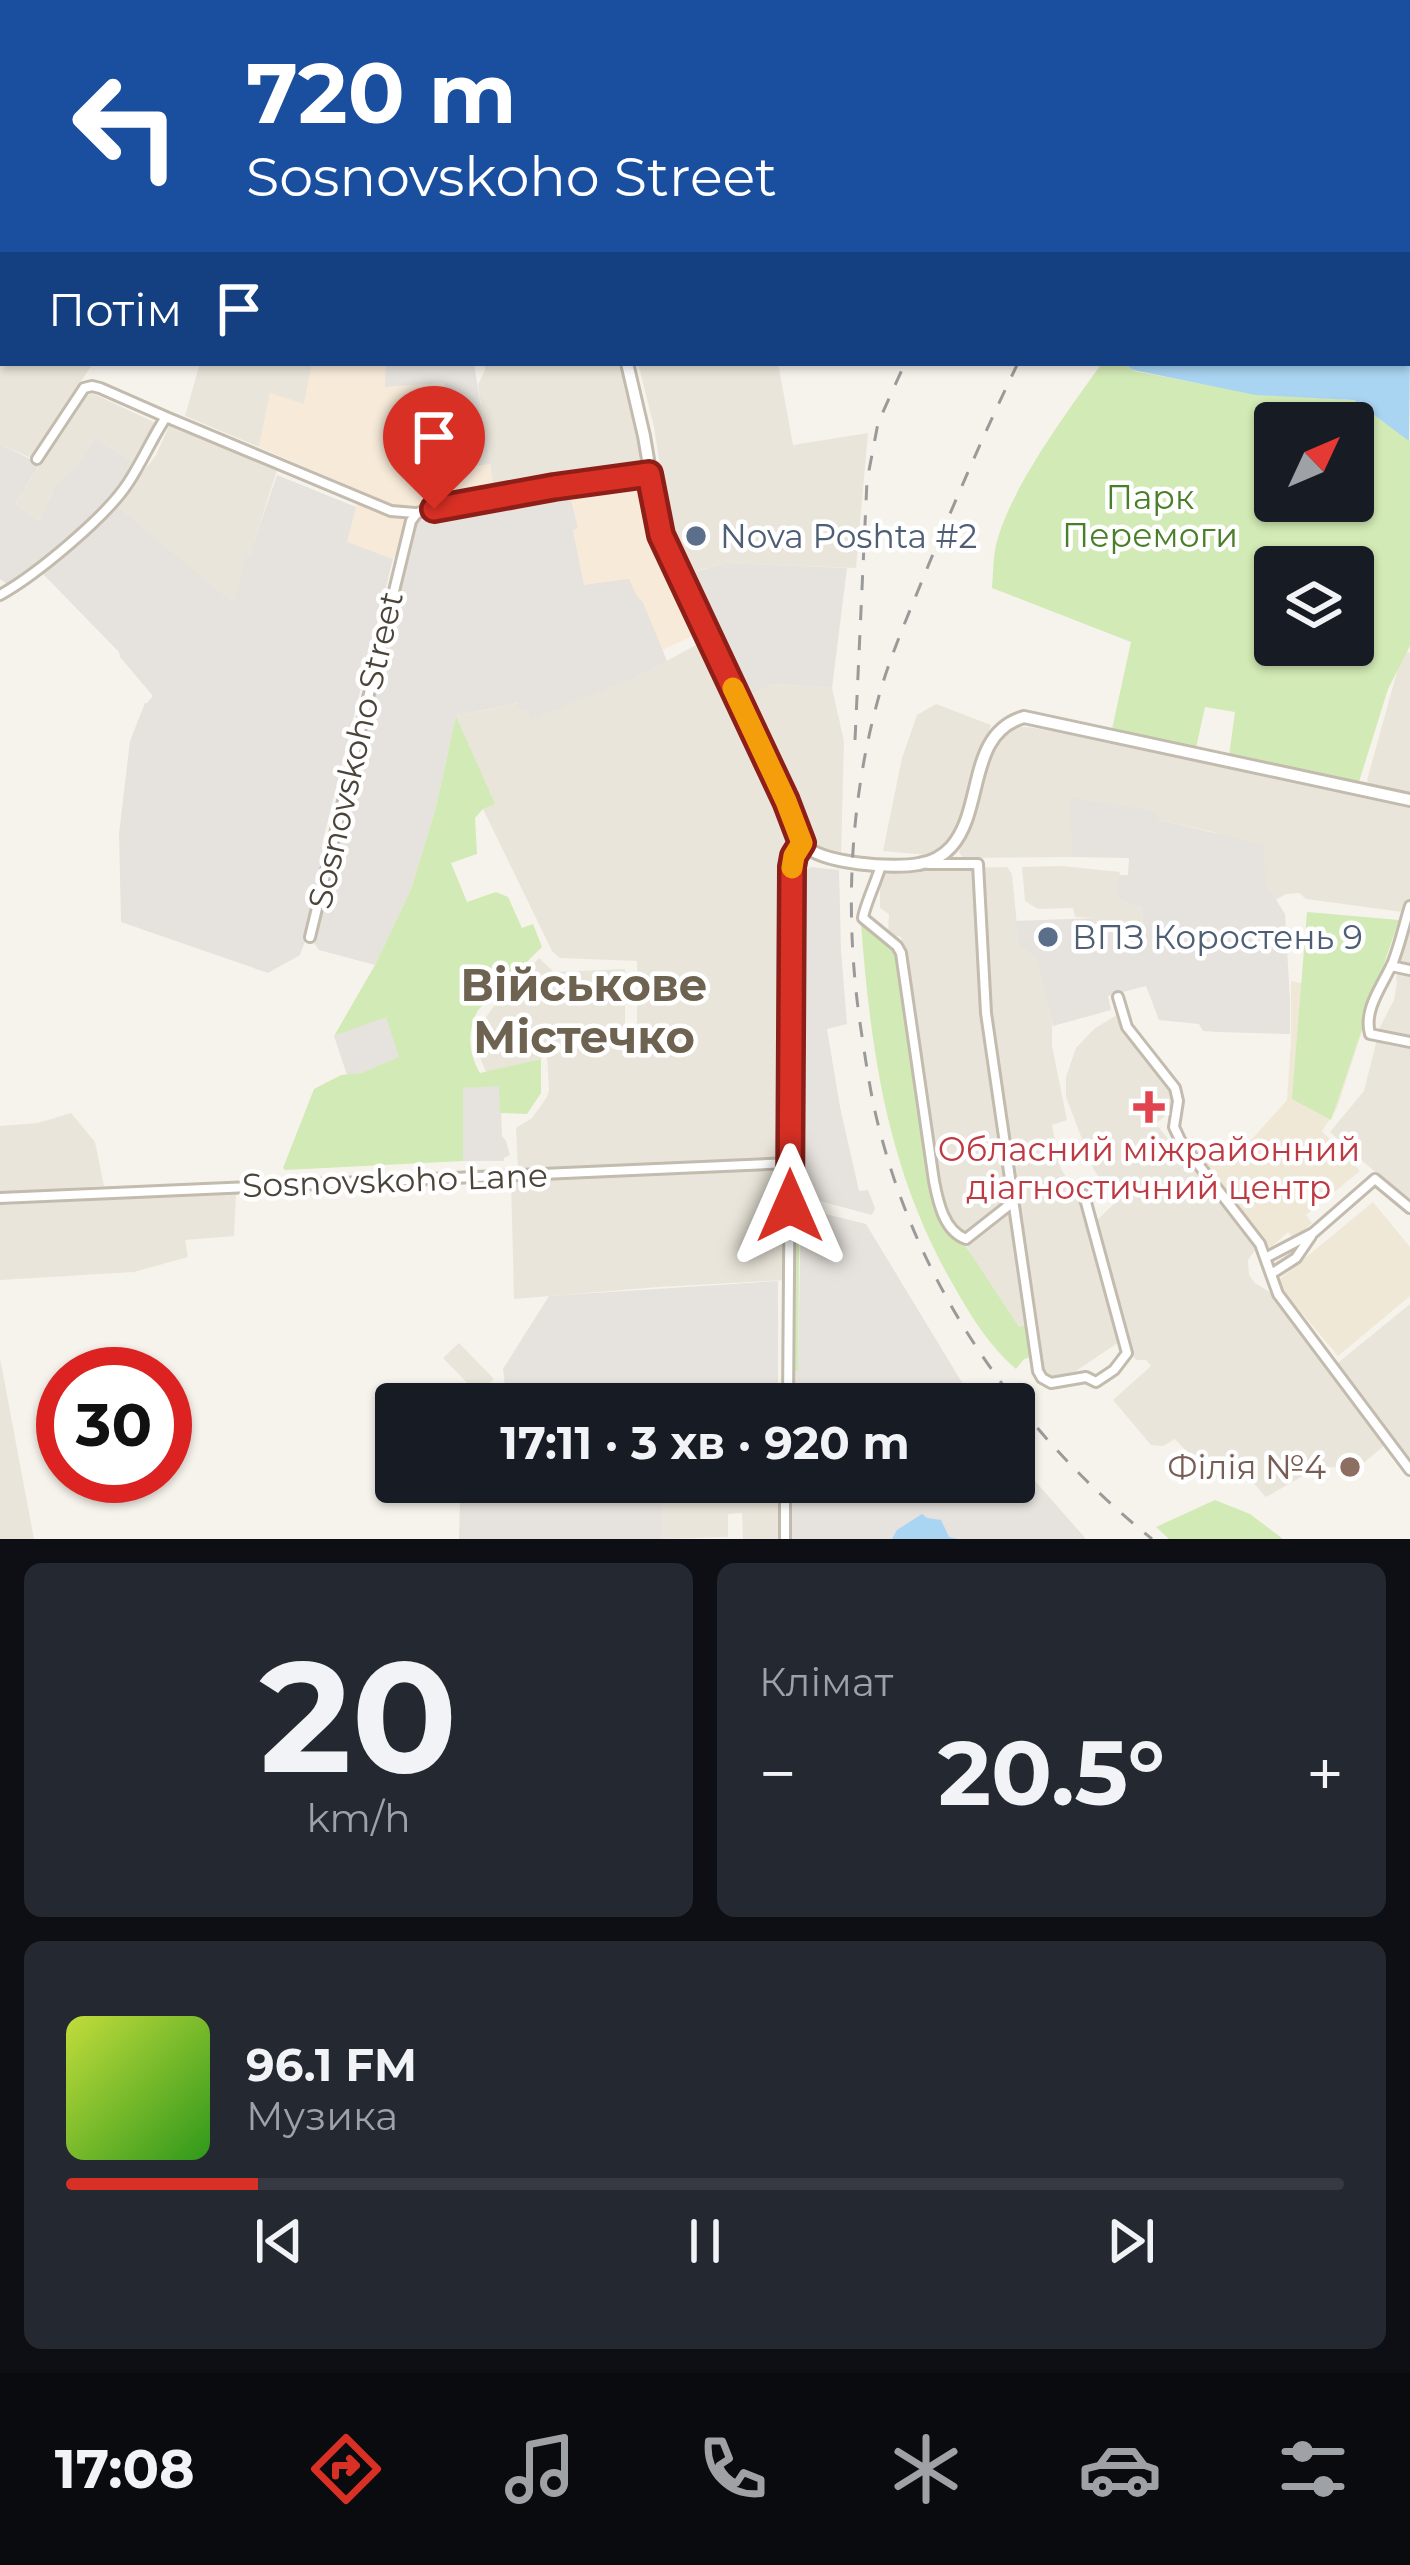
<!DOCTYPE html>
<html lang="uk">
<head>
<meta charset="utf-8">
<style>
  body { margin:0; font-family:Montserrat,sans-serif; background:#242831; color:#f1f3f6; height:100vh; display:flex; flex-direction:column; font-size:45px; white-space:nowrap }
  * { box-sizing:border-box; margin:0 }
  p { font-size:39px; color:#9ea1a6 }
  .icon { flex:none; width:66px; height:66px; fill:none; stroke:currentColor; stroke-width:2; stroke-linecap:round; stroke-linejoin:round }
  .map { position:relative; height:1539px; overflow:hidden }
  .side { display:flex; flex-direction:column; gap:24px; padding:24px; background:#0d0f14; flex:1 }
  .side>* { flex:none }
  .hud { position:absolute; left:0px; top:0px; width:1410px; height:366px; box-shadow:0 3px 9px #0004; background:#1a4fa0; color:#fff; overflow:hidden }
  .needle { width:78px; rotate:46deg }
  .controls { position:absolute; left:1254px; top:402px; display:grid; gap:24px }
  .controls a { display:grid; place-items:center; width:120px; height:120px; border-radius:12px; background:#171b24; box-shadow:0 3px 9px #0004; font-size:60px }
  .speed { position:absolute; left:36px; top:1347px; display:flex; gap:24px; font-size:60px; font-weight:700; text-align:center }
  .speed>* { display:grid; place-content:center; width:156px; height:156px; border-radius:50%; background:#171b24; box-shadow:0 3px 9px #0004; line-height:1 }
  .speed .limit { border:18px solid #d22; background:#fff; color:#111 }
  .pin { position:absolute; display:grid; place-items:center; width:102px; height:102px; color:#fff; margin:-123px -51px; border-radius:50% 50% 50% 0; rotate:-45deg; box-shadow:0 0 12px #0007 }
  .pin .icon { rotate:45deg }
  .me { position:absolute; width:132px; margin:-66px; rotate:0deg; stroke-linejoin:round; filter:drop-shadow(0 0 9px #0008) }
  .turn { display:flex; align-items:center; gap:42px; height:252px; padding:0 48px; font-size:54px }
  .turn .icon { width:156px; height:156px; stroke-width:2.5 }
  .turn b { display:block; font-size:84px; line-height:102px }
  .then { display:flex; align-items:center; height:114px; padding:0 48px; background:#0003; gap:24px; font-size:45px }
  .big { font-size:90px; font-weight:700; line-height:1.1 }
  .side .widget { flex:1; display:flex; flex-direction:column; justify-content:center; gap:18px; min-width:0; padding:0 42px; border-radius:18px; background:#242831 }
  .side .dial { align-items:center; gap:0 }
  .dial b { font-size:156px; line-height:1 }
  .song { display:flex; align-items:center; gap:36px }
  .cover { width:144px; height:144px; border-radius:18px; background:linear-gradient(135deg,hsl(70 70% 55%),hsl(110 70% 35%)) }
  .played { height:12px; border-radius:6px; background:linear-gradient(90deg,#d93025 15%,#363941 15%) }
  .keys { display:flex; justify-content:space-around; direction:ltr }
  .heat { display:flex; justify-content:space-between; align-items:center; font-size:66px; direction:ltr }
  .side .tiles { flex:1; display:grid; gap:24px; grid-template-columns:1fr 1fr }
  .widget:last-child { grid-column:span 2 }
  .trip { position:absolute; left:375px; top:1383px; width:660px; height:120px; border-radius:12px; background:#171b24; box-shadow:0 3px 9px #0004; font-weight:700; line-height:120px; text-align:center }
  .tab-bar { display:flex; height:192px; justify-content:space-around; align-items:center; background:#090b0e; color:#9ea1a6 }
  .tab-bar .icon { width:84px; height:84px }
  .tab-bar .current { color:#d93025 }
  .tab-bar b { font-size:54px; color:#f1f3f6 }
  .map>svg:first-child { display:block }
</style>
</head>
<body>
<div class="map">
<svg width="1410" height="1539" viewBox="0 0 1410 1539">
  <rect width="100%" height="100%" fill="#f6f3ec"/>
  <path fill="#eae5da" d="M62 0H506L507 3H61Z
    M3 231V363H93L31 458 0 444V232Z
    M200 363H312L304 405 270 394 259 447 185 416Z
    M484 363H625L649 469 641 475 638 466 586 474 583 484 495 497 478 385 485 370Z
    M638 363H778L793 445 868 433 856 568 725 563 689 573 678 543 670 531 654 427Z
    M94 394 156 423 134 462 95 439 79 463 56 484 39 521 15 504 84 395Z
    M170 424 277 470 254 542 249 556 246 557 233 604 117 506 156 455Z
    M703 641 785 814 788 840 784 1153 779 1158 518 1170 516 1128 532 1118 547 1097 549 1090 547 1055 637 1036V961L560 958 552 951 483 809 494 804 456 716 518 703 526 709 530 719 643 674Z
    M1403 650 1410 653V793L1371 785 1367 780Z
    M773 684 832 688 844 741 841 857 825 852 809 838 744 698Z
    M936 704 991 725 959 821 950 841 928 855 883 851 902 758 917 715Z
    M1016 727H1028L1094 738 1410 805V913L1306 899 1299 893 1286 894 1276 900 1265 882 1216 833 1071 799 1072 857 963 858 959 852 996 740Z
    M1062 866 1120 872 1117 899 1142 908 1143 928 1114 937 1099 931 1095 918 1075 917 1073 908 1038 909 1025 901 1022 867Z
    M1007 867 1012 874 1019 947 1036 957 1052 1022V1046L1067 1120 1052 1125 1058 1159 1061 1169 1075 1191 1087 1226 1098 1273 1119 1342 1076 1371 1056 1377 1049 1376 1044 1371 1035 1323 1019 1328 975 1261 941 1202 904 949 901 937 888 934 889 914 880 908V870Z
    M1410 925V1203L1330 1132 1364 1091 1380 1027 1394 1000 1397 982 1396 979Z
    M539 958 554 972 625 969V1026L613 1036 545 1050 541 1059 486 1072 476 1048 478 1028 497 1002Z
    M1115 1016 1122 1019 1173 1087 1175 1106 1156 1124 1254 1244 1256 1249 1248 1260 1249 1275 1255 1283 1273 1294 1385 1445 1348 1476 1334 1467 1317 1468 1266 1497 1250 1479 1238 1476 1224 1480 1209 1475 1175 1439 1163 1446 1151 1445 1113 1400 1151 1366 1146 1360H1136L1130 1352 1093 1224 1118 1200 1104 1186 1093 1168 1066 1097V1077L1076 1048 1094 1029Z
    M71 1113 95 1142 104 1186 0 1192V1126L38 1123Z
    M745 1169H780L783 1172 787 1280 659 1287 514 1299 511 1180Z
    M236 1194 234 1236 185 1240 188 1257 134 1272 0 1280V1205Z
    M1410 1304V1464L1334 1366Z
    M459 1343 494 1379 479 1392 475 1391 443 1358Z
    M0 1358 34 1539H0Z
    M663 1490 772 1493 778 1499V1539H743L742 1513 728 1514V1537L662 1539Z"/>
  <path fill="#f7ead8" d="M312 363H386V387L444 383 453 468 490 464 495 497 411 508 396 506 259 447 270 393 304 404Z
    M639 484 647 490 656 542 673 573 699 633 662 650 643 602 584 585 573 529 571 498Z
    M358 499 404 519 405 523 397 555 393 559 346 542Z"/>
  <path fill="#e6e2dd" d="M386 363H474L490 464 453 469 444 383 385 387Z
    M95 439 134 462 123 485 60 545 17 580 7 584 0 579V444L40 464 15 504 39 521 56 484 79 463Z
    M277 475 356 507 347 542 393 559 322 844 323 871 307 936 300 955 268 973 121 922 119 834 130 741 145 703H147L153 696 120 657 119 652 41 572 117 506 233 603 246 556H249Z
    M569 492 578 528 573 530 584 585 629 579 636 595 643 602 667 661 643 674 530 720 526 709 521 711 517 703 456 716 435 811 411 889 375 965 319 950 314 943 413 527 425 516 436 513Z
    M725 563 847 568 832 688 773 684 746 697 691 573Z
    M1070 798 1151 810 1160 820 1264 845 1265 882 1285 914 1290 1000V1034L1218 1032 1203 1031 1199 1024 1159 1020 1146 986 1108 996 1111 1010 1053 1026 1036 957 1019 947 1016 921 1095 918 1099 930 1112 928 1115 937 1143 928 1142 908 1117 899 1119 875H1128L1129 858 1072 857Z
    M811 867 839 870 841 950 847 1024 827 1029 840 1107 859 1191 868 1190 875 1208 872 1215 801 1196 800 877 803 872Z
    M386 1016 400 1057 361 1073 347 1075 334 1036Z
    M500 1085 502 1136 506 1141 510 1155 504 1158V1161H463V1088Z
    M801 1208 866 1224 975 1404H793L794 1370H798Z
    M778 1281V1404H507L503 1369 549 1296Z
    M1014 1457 1086 1539H791V1482H1014Z
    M506 1482H658L663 1490 662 1539H459L460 1496 505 1497Z"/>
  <path fill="#efe8d6" d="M1291 981 1373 998 1337 1108 1322 1131 1360 1171 1306 1215 1312 1223 1295 1239 1288 1232 1270 1248 1194 1152 1193 1145 1242 1150 1287 1100 1291 1039Z
    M1373 1202 1410 1247V1296L1338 1356 1276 1282Z"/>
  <path fill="#d2eab5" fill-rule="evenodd" d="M799 0H1140L1138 3H765Z
    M1102 363H1124L1134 371 1256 394 1354 400 1410 441V646L1388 689 1358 785 1229 756 1235 712 1205 707 1196 748 1112 729 1131 642 992 588C993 575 993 562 995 550 1006 493 1068 411 1102 363ZM1275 423H1353V501H1275ZM1275 567H1353V645H1275Z
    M456 716 495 804 483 809 475 818 477 854 451 863 467 902 496 892 508 897 522 928 533 924 542 947 478 1010C467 1031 468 1053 480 1073L541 1059V1093L527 1114 500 1113 499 1086 463 1088V1161L285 1170 283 1168 314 1089 341 1075 361 1073 399 1057 386 1017 334 1036 375 965 411 889 435 811Z
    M1307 912 1399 920 1331 1120 1292 1099Z
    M861 924H866L894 948 897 956 932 1185 947 1224 967 1248 1019 1327 1027 1325 1032 1357 1024 1359 1016 1369C990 1347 972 1318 955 1288 888 1173 871 1055 861 924Z
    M801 1042 798 1371 794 1370 796 1048Z
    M1215 1500 1250 1514 1283 1539H1169L1156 1527Z"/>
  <path fill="#a9d4f2" d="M1407 360H1410L1409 441 1354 400 1256 395 1133 370 1124 363H1407Z
    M922 1514 927 1518 941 1520 949 1537 958 1539H892L897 1530Z"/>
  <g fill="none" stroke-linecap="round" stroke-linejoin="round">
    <path stroke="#a9d4f2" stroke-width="14" d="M0 169H3"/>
    <defs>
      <path id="minor" d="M185 0 205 3
        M1309 0 1310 3
        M291 3 292 0
        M581 3 584 0
        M0 221 3 220
        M37 459 84 388 92 386 100 388 166 417
        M0 595C36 575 106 517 128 483 142 462 152 438 166 417L391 511 415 513
        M928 864H978L986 1013 1038 1371 1042 1378 1051 1383 1086 1377 1096 1382 1114 1370 1127 1353 1084 1195
        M881 865C877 880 864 907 863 918L897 946 901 953 934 1181C938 1202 944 1231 966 1239L1013 1202
        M1410 906C1404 925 1400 944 1393 962 1383 985 1363 1009 1370 1034L1410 1042
        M310 937 411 521 417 513 425 511 554 487 649 474
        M1391 966 1410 970
        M1118 997 1127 1027 1175 1088 1178 1101 1174 1127 1181 1142 1260 1244 1278 1294 1410 1470
        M0 1198 790 1163
        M1267 1257 1313 1233 1375 1179 1410 1208
        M1271 1274 1296 1258 1311 1236
        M788 1404 792 867 794 856 802 843
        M785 1539V1482"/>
      <path id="tertiary" d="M511 0 512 3
        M627 363 644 436 661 535 786 801C790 815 794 833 803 844 821 864 894 869 919 864 931 862 942 857 951 847 985 809 966 734 1024 717L1410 800"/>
    </defs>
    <use href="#minor" stroke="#c2bbae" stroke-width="14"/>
    <use href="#tertiary" stroke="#c2bbae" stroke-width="16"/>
    <use href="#minor" stroke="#fff" stroke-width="8"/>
    <use href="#tertiary" stroke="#fff" stroke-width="10"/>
    <path stroke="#9a9a9a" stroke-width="3" stroke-dasharray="15 15" stroke-linecap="butt" d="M1143 3 1144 0
      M1018 363C985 431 955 501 926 571 908 616 888 660 876 707 849 810 845 918 860 1023 866 1062 871 1101 882 1139 925 1298 1024 1436 1152 1539
      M855 740 867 481 878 423 905 363"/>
  </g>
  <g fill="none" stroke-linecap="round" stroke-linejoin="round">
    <defs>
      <path id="route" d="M434 509 554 487 649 474 661 535 786 801 802 843 794 856 792 867 790 1206"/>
    </defs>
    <use href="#route" stroke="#8d1f18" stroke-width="30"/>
    <use href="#route" stroke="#d93025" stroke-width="21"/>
    <path stroke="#f59e0b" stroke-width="21" d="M733 688 786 801 802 843 794 856 792 868"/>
  </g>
  <g fill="#5c6f8a" stroke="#fff" stroke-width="4.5">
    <circle cx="696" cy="536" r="12"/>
    <circle cx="1048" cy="937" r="12"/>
  </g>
  <path fill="#e0444e" stroke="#fff" stroke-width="4.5" d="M1143 1089h12v12h12v12h-12v12h-12v-12h-12v-12h12z"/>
  <circle fill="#8d6e63" stroke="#fff" stroke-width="4.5" cx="1350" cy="1467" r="12"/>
  <g text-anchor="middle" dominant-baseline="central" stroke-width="9" stroke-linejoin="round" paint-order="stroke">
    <g font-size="33" fill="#4a7f2a" stroke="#fff">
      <text x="1150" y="497">Парк<tspan x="1150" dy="38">Перемоги</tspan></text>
    </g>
    <g font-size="33" fill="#4e5e75" stroke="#fff" text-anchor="start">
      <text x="720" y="536">Nova Poshta #2</text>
      <text x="1072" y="937">ВПЗ Коростень 9</text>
    </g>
    <g font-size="33" fill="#4b4439" stroke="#fff">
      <text transform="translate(355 750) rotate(-77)">Sosnovskoho Street</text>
      <text transform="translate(395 1180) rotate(-2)">Sosnovskoho Lane</text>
    </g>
    <g font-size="33" fill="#be3a42" stroke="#fff">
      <text x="1149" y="1149">Обласний міжрайонний<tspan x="1149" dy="38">діагностичний центр</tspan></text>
    </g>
    <g font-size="33" fill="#785e54" stroke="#fff" text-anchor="end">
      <text x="1326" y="1467">Філія №4</text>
    </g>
    <g font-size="45" font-weight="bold" fill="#6e6250" stroke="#fff">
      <text x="584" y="984">Військове<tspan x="584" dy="52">Містечко</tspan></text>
    </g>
  </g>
</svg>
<div class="controls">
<a><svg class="needle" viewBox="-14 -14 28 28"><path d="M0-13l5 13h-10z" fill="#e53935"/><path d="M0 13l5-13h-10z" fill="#9ea1a6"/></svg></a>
<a><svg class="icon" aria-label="layers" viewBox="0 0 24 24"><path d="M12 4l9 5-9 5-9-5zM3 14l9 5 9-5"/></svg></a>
</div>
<div class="speed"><div class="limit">30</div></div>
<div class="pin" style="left:434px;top:509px;background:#d93025"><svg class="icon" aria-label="arrive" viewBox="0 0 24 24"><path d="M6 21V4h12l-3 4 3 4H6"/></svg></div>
<svg class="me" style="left:790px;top:1206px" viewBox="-20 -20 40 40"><path d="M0-17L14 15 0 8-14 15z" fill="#d93025" stroke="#fff" stroke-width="4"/></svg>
<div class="trip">17:11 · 3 хв · 920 m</div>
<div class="hud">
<div class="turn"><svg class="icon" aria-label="left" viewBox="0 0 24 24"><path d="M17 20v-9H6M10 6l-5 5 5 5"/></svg><div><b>720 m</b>Sosnovskoho Street</div></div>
<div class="then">Потім<svg class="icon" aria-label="arrive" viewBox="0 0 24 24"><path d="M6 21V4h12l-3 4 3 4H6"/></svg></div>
</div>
</div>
<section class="side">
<div class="tiles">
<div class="widget dial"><b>20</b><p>km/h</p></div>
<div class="widget"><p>Клімат</p>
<div class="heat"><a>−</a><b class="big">20.5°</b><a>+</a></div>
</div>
<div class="widget">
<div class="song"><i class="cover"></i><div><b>96.1 FM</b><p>Музика</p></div></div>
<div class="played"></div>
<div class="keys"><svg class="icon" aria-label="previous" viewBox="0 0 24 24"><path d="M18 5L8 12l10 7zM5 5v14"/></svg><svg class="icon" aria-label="pause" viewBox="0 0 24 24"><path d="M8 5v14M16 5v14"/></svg><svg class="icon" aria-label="next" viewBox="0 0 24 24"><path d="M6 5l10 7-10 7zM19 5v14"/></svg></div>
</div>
</div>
</section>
<nav class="tab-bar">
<b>17:08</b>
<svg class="icon current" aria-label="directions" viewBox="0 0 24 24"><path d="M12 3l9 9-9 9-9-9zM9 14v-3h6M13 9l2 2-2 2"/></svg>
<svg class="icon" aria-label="music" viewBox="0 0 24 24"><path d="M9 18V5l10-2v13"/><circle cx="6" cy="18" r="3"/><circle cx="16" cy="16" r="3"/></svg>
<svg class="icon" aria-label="phone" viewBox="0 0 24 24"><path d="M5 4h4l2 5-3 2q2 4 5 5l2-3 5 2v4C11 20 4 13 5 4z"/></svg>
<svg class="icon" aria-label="climate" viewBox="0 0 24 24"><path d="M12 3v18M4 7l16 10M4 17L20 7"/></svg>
<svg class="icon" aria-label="car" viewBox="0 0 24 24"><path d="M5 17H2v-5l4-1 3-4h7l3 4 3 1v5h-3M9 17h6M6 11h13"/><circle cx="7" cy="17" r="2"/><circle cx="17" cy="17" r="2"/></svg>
<svg class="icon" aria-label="filters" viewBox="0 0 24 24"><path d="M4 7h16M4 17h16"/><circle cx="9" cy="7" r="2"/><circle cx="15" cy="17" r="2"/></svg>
</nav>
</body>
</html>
